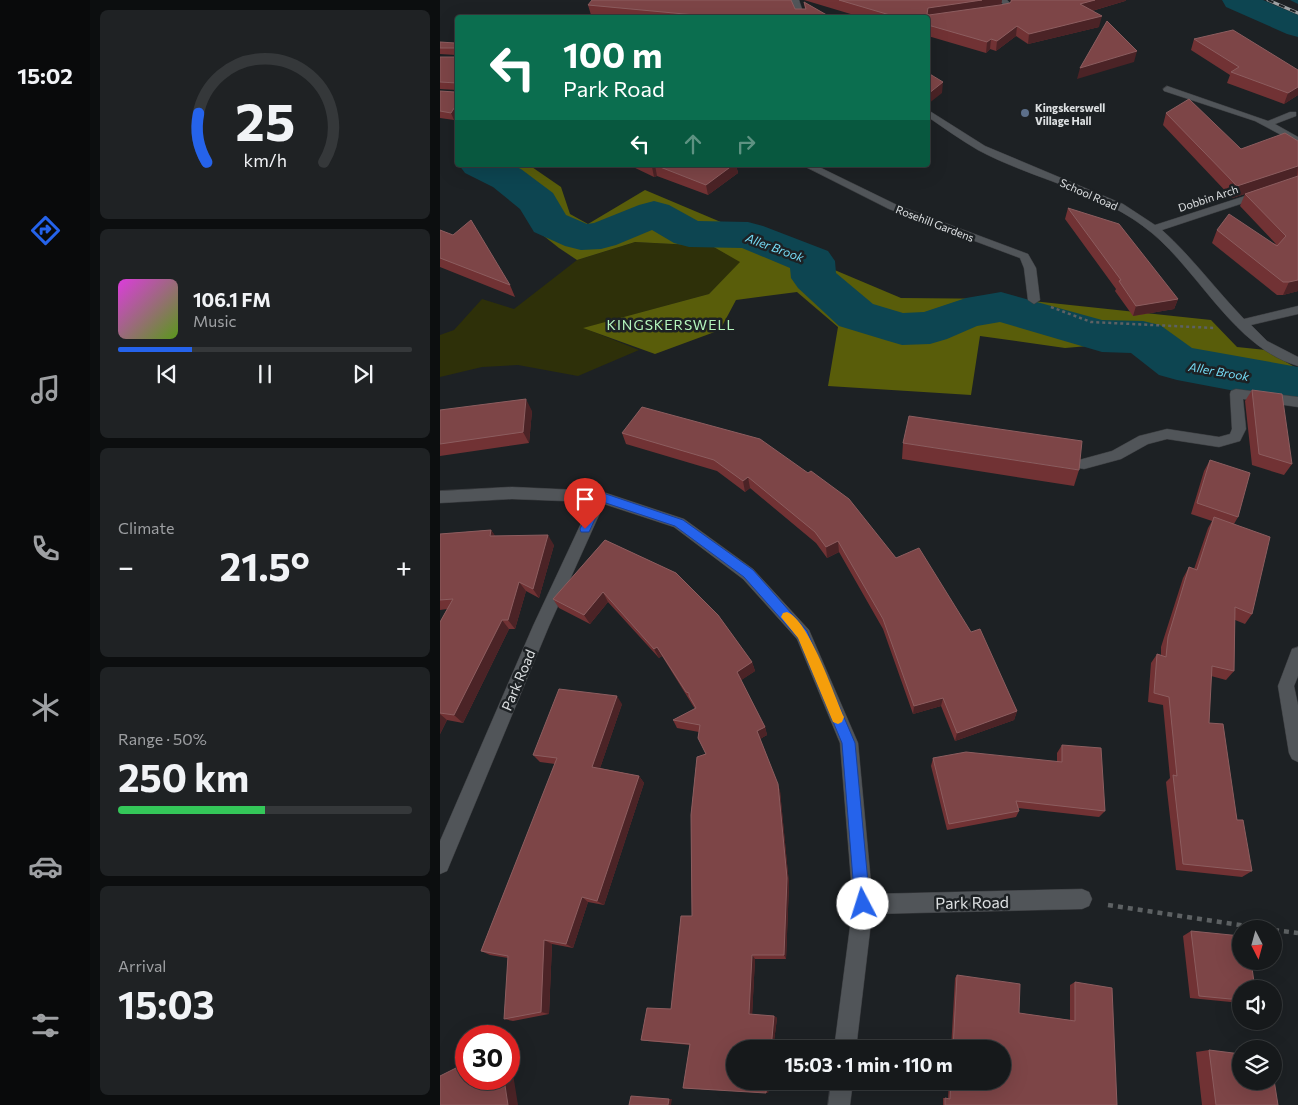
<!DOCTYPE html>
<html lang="en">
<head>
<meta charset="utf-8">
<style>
  body { margin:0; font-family:Commissioner,sans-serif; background:#1f2224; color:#f1f3f6; height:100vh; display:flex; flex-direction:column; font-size:19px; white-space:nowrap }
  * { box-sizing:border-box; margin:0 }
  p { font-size:16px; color:#9ea0a3 }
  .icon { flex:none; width:28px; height:28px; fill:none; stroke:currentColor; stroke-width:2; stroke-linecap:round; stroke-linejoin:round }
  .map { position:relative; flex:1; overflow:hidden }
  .sheet { display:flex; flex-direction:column; gap:10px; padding:10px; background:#0c0e0f; width:350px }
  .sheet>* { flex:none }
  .hud { position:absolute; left:15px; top:15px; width:475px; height:152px; border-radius:5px; box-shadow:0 5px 20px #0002,0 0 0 1px #35383a; background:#0b6e4f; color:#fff; overflow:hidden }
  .needle { width:32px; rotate:174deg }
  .buttons { position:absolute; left:792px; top:920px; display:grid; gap:10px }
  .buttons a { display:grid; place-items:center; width:50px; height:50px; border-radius:50%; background:#16191b; box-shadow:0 5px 20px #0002,0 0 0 1px #35383a; font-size:25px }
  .speed { position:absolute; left:15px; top:1025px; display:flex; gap:10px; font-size:25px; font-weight:700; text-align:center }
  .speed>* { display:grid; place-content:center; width:65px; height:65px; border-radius:50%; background:#16191b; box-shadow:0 5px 20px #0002,0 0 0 1px #35383a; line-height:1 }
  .speed .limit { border:8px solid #d22; background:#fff; color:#111 }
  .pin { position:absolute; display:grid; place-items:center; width:42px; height:42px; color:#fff; margin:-51px -21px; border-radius:50% 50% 50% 0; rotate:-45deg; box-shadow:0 0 5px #0007 }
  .pin .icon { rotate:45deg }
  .me { position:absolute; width:55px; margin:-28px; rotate:355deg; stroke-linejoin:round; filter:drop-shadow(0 0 4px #0008) }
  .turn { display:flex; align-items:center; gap:18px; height:105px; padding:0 25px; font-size:22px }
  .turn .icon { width:65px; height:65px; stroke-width:2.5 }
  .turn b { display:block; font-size:35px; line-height:42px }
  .lanes { display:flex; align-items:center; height:48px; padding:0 25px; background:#0003; justify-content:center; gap:25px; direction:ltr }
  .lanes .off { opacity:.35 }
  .big { font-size:38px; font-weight:700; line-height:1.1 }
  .sheet .card { flex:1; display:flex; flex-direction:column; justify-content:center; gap:8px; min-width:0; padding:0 18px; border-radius:8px; background:#1f2224 }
  .sheet .dial { align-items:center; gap:0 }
  .dial svg { height:130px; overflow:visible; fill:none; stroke:#35383a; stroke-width:7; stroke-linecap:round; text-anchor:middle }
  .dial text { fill:#f1f3f6; stroke:none }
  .song { display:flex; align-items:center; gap:15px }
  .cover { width:60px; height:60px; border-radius:8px; background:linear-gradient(135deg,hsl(300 70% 55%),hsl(90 70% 35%)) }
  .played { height:5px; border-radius:2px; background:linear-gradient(90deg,#2563eb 25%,#35383a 25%) }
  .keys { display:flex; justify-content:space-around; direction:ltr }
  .heat { display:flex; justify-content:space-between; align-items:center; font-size:28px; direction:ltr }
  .charge { height:8px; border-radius:4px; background:linear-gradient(90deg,#34c759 50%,#35383a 0) }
  .trip { position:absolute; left:286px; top:1040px; width:285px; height:50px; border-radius:25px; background:#16191b; box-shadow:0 5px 20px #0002,0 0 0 1px #35383a; font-weight:700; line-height:50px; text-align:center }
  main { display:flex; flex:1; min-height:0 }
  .menu { display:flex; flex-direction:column; width:90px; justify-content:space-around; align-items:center; background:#090a0b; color:#9ea0a3 }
  .menu .icon { width:35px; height:35px }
  .menu .current { color:#2563eb }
  .menu b { font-size:22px; color:#f1f3f6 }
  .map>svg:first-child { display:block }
</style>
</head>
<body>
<main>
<nav class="menu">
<b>15:02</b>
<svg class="icon current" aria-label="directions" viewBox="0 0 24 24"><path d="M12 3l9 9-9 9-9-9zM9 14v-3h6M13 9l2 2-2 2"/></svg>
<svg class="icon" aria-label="music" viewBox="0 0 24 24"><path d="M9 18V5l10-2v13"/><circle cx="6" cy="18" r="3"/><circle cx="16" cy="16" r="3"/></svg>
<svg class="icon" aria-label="phone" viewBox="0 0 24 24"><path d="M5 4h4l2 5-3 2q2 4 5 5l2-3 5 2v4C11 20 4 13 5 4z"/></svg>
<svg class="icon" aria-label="climate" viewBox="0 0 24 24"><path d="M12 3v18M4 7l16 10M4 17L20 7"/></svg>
<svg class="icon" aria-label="car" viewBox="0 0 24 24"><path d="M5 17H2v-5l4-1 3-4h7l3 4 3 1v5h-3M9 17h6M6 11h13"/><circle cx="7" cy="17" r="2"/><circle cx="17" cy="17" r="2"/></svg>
<svg class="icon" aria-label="filters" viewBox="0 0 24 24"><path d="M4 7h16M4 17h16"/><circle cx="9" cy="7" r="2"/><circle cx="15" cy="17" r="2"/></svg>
</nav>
<section class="sheet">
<div class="card dial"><svg viewBox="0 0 100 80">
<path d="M14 69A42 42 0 1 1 86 69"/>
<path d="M14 69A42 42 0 0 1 9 39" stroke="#2563eb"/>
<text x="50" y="56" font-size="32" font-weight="700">25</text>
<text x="50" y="72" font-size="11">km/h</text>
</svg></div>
<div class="card">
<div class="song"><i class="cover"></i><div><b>106.1 FM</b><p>Music</p></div></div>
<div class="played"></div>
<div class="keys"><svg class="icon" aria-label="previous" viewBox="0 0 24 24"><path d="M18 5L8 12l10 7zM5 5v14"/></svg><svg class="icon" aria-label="pause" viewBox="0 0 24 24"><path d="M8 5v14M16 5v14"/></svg><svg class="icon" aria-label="next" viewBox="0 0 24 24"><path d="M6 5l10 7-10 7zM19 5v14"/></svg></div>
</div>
<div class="card"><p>Climate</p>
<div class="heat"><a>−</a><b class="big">21.5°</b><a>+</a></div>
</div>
<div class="card"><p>Range · 50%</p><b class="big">250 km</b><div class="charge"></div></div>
<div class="card"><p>Arrival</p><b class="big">15:03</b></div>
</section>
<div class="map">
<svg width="858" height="1105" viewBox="0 0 858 1105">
  <rect width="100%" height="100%" fill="#1d2124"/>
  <path fill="#2e3009" d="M195 242 272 246 301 262 269 294 144 328 199 350 138 376 78 365 42 367 0 377V335L14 330 42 299 74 309 137 260Z"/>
  <path fill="#595d0a" d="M24 165H89L121 187 130 214 148 224 205 190 461 298 573 299 771 320 797 347 826 350 858 369V394L722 374 696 342 625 348 540 336 531 395 388 386 398 327 357 292 296 300 280 330 215 354 143 328 269 294 300 262 272 246 195 242 137 260 119 248 100 233 78 193Z"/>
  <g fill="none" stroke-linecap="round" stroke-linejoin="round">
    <path fill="#0d4551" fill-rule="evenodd" d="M850 0H858V4Z"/>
    <path fill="#0d4551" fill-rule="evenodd" d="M782 0H823L858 15V37L847 34 786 7Z
      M19 165H72L81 169 113 193 126 215 147 224 154 223 199 205 214 201 229 205 258 221 308 222 323 226 388 251 395 261 396 273 433 304 463 313 484 312 526 298 561 292 662 320 703 321 720 325 752 348 858 367V403L737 380 719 375 691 353 662 352 560 322 537 326 507 339 490 344 462 345 445 340 399 326 358 288 351 278 350 268 302 248 249 247 234 243 212 230 176 245 161 249 141 250 125 246 94 232 80 209 53 187 25 173Z"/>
    <defs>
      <path id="minor" d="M351 0H359L365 18H357Z
        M559 0H567L572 5 568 11 549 15V11L564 5Z
        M727 86 828 121 850 112H856V116L835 124 858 137V144L815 121 724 91 723 89Z
        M488 110 545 146 683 204 715 225 858 179V185L722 230C752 257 776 290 804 319L858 306V314L811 325 827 341 858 357V366C795 348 760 273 712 233 662 191 594 180 538 150 521 140 504 128 488 117Z
        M362 165H375L457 205 588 254 596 268 600 300 594 304 588 300 584 268 580 258 449 209Z
        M796 389 858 397V407L803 399 806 429 800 441 779 447 727 439 708 444 681 459 644 469 639 468 637 464 639 460 672 451 699 436 727 429 779 437 790 434 792 429 790 394 791 391Z
        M72 487 160 491 244 519 313 569 369 630 418 743 432 894 642 889 649 892 652 899 649 906 642 909 432 914 416 1049H394L413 904 400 743 357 639 303 579 234 527 164 504 109 626 7 871 0 874V841L93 626 151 502 72 499 0 503V491Z
        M858 647V676L854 686 858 705V762L852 759 849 753 838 686 852 649Z
        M391 1081H413L410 1105H388Z"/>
    </defs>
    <use href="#minor" stroke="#3b3d40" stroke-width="1"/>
    <path stroke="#5d6163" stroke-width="2.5" stroke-dasharray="3 3" stroke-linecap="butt" d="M611 307 651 322 774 328"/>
    <path stroke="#5d6163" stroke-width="4.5" stroke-dasharray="5 5" stroke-linecap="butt" d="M668 905 826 929
      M834 930 858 933"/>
    <use href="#minor" fill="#515559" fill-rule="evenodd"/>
    <defs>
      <path id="rail" d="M828 0 858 13"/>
    </defs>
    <use href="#rail" stroke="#9ea1a3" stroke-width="3"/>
    <use href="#rail" stroke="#1d2124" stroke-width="2" stroke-dasharray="6" stroke-linecap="butt"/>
  </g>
  <path fill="#713234" d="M364 0H562L561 5 560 6 570 3 571 1 570 0H686L685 1 652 11 659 27 588 44 576 36 556 51 550 49 546 53 488 36V18H424Z
    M364 2 392 18H177L151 15 148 5 355 9H365Z
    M18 34V114L14 120 0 118V91L15 92 17 90 0 89V57H15L16 55 0 54V42L15 43 17 41Z
    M754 39 858 95 844 104 787 83 790 75 751 50Z
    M726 113 801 149 858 141V291L843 295H837L772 243 777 230 836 244 800 206 805 194 792 198 723 125Z
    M189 165H296L298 173 268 195 217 176 214 177Z
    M628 208 738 299 734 309 693 316 675 291 676 289 625 219Z
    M0 230 70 285 75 297 0 267Z
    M812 390 852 464 844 475 812 465 805 401Z
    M0 410 92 411 89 443 0 456Z
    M182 433 320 439 577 711 574 720 515 741 501 706 473 714 443 629 399 552 387 558 376 543 310 488 305 492 277 471 186 444Z
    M463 443 639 470 634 486 462 459Z
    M770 460 798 517 794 524 812 614 805 624 795 620 794 671 786 680 771 676 769 723 812 871 802 877 736 870 726 782 730 778 723 705 708 702 711 663 717 654 721 655V647L743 578 749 567 754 569 768 528 772 521 751 514 764 471Z
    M51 530 55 536 114 545 99 598 86 591 75 629H69L23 723 7 720 0 734V622L7 609 0 610V534Z
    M165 540 236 573 278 615 312 662 315 671 301 680 325 727 327 735 320 739 340 791 349 884 346 959H315L312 1015 334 1016 337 1018 333 1049H295V1081H330L328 1093 243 1088 250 1045 207 1041 201 1040 207 1008 231 1009 241 916H252L251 815 257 757 266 754 258 738 259 732 237 728 233 720 255 709 222 656 219 658 168 602 150 624 119 608 113 599Z
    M182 704 160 768 199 776 204 783 164 905 148 902 133 948 112 944 109 1014 73 1021 64 1019 68 958 50 955 41 951 115 764 100 762 93 755Z
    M622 745 665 811 659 817 578 808 579 811 576 817 507 830 491 766 493 758 617 762V753Z
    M751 931 801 989V1003L750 998 743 936Z
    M517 975 579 1013 630 1020V985L635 982 677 1105H503V1098H508L509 1081H562V1049H511L515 978Z
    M769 1050 838 1105H762L756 1052Z"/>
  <path fill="#4b2326" d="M542 0H562L561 5 555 8 488 18 487 14 488 8Z
    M655 0H686L685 1 638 15 640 4Z
    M662 16 659 27 588 44 589 34Z
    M577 26 576 36 556 51 557 41Z
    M551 39 550 49 546 53 547 42Z
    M697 51 694 62 637 79 640 68Z
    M503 82 502 93 488 104V94Z
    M858 87V95L844 104 848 93Z
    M18 102V114L14 120 11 113Z
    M215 165 217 176 214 177 212 167Z
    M293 165H296L298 173 268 195 266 185Z
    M858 166 857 177 792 198 797 186Z
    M858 280V291L843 295 849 282Z
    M738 299 734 309 693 316 696 306Z
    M86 399 92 411 89 443 83 432Z
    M308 477 310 488 305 492 303 481Z
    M51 530 58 540 50 536Z
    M108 535 114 545 99 598 93 589Z
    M398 541 399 552 387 558 386 547Z
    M79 582 86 591 75 629 68 620Z
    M163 592 168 602 150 624 144 615Z
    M62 620 69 629 23 723 14 715Z
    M217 647 222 656 219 658 214 649Z
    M312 662 315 671 300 681 297 672Z
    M177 696 182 704 158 774 152 767Z
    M503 698 501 706 473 714 474 706Z
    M577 711 574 720 515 741 517 733Z
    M0 714 7 720 0 734Z
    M325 727 327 735 320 739 317 731Z
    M199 776 204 783 164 905 157 901Z
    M338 784 340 791 349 884 346 959 344 955Z
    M142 897 148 902 133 948 126 944Z
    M104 940 112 944 109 1014 101 1012Z
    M312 955 315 959 312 1017 309 1014Z
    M334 1016 337 1018 333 1049H331Z
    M69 1049 78 1105H68L64 1079H69Z
    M327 1081H330L328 1093H326Z
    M229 1099H232L231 1105H228Z"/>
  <path fill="#7d4547" stroke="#8c5d5f" d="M152 0H351L355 9H366L364 2 392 18H250L255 15 148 5Z
    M399 0H542L488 8 487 14 489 15 560 5 570 3 572 0H655L640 4 662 16 589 34 577 26 557 41 551 39 547 42 488 25V18H460Z
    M667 21 697 51 640 68Z
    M793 30 858 70V87L848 93 791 72 799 67 754 39Z
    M18 34V102L11 113 0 111V91L15 92 17 90V83L0 82V57H15L17 50 15 48H0V42L15 43 17 41 16 35Z
    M488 73 503 82 488 94Z
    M749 99 801 149 845 133 858 141V166L797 186 726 113Z
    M208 165H293L266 185 215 165 212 167Z
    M858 176V280L849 282H843L777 230 789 214 837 246 846 236 805 194Z
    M628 208 679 224 738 299 696 306 679 281 681 280Z
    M31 220 70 285 0 258V230L13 235Z
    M812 390 842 394 852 464 819 454Z
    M86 399 83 432 0 444V410Z
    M202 407 320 439 368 473 371 471 409 499 456 558 479 548 531 632 540 629 577 711 517 733 503 698 474 706 443 619 398 541 386 547 375 532 308 477 303 481 274 460 182 433Z
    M469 416 642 441 639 470 463 443Z
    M770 460 810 473 798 517 757 503Z
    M774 517 830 537 812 614 795 607 794 671 772 666 769 723 783 724 797 820H803L812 871 743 864 733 775 737 776 729 697 714 693 717 654 726 657 728 637 749 567 757 570Z
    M51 530 50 536 108 535 93 589 79 582 68 620H62L14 715 0 713V622L13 599 0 600V534Z
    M165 540 236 573 278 615 312 662 297 672 325 727 317 731 338 784 347 878 344 955H312L309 1014 334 1016 331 1049H295V1081H327L326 1093 243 1088 250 1044 201 1040 207 1008 231 1009 241 916H252L251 815 257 757 266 754 258 738 260 725 233 720 256 708 249 696V693L246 692 217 647 214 649 163 592 144 615 113 599Z
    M119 689 177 696 152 767 199 776 157 901 142 897 126 944 104 940 101 1012 64 1019 68 956 41 951 117 758 93 755Z
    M622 745 661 748 665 811 576 801 579 811 509 824 493 758 526 752 622 762Z
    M751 931 801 936V961H811L815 989H801V1000L759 996Z
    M517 975 580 984 579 1013 635 1021V982L672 988 677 1105H505V1098L510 1099 511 1081H562V1049H513Z
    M769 1050 801 1054V1081H834V1080L838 1105H776Z
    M26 1063V1079H64L68 1105H0V1076Z
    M191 1096 229 1099 228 1105H189Z"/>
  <path fill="#2563eb" stroke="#184099" d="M160 492 243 520 313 570 367 631 415 743 430 904 428 909 423 912 418 909 415 904 402 743 358 638 304 577 235 526 163 502 149 532H141L140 529 156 494Z"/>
  <path fill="#f59e0b" d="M347 612C369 620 394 695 404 717L402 722 398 724 393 722 358 638 341 617 343 613Z"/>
  <circle fill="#5c6f8a" stroke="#1d2124" stroke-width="2" cx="585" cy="113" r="5"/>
  <g text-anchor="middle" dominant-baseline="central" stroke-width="5" stroke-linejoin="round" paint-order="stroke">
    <g font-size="11" font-weight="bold" fill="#dde0e2" stroke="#1d2124" text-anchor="start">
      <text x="595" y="107">Kingskerswell<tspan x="595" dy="13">Village Hall</tspan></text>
    </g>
    <g font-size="11" fill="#dde0e2" stroke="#1d2124">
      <text transform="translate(649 194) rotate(24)">School Road</text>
      <text transform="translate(768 198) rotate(-18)">Dobbin Arch</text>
      <text transform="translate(495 223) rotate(21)">Rosehill Gardens</text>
    </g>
    <g font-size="12" font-style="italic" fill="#75dbf5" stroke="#1d2124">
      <text transform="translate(335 247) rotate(20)">Aller Brook</text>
      <text transform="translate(779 371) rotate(10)">Aller Brook</text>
    </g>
    <g font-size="14" letter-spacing="1" fill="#b4f5bd" stroke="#1d2124">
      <text x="231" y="324">KINGSKERSWELL</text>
    </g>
    <g font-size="14" fill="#dde0e2" stroke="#1d2124">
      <text transform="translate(78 680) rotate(-67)">Park Road</text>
    </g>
    <g font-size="16" fill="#dde0e2" stroke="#1d2124">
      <text transform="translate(532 902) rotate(-1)">Park Road</text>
    </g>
  </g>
</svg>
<div class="buttons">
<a><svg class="needle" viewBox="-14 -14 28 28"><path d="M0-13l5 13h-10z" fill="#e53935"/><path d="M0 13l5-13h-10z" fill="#9ea0a3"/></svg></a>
<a><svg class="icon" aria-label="sound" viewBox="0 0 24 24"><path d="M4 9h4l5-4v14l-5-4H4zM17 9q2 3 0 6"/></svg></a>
<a><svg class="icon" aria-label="layers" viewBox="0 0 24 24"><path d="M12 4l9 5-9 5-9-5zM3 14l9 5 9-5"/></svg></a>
</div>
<div class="speed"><div class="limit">30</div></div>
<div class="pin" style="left:145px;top:529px;background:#d93025"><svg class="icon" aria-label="arrive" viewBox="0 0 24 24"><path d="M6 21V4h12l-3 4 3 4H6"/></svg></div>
<svg class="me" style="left:423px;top:904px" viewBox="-20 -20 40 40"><circle r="19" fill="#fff"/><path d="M0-13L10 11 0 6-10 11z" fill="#2563eb"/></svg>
<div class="trip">15:03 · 1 min · 110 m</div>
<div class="hud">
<div class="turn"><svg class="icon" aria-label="left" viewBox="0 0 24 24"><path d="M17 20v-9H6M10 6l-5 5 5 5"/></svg><div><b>100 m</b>Park Road</div></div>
<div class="lanes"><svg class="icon" aria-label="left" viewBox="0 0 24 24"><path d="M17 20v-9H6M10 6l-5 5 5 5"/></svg><svg class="icon off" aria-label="ahead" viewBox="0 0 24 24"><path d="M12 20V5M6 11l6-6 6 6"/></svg><svg class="icon off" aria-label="right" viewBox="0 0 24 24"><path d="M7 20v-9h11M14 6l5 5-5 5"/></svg></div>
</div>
</div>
</main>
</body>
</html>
